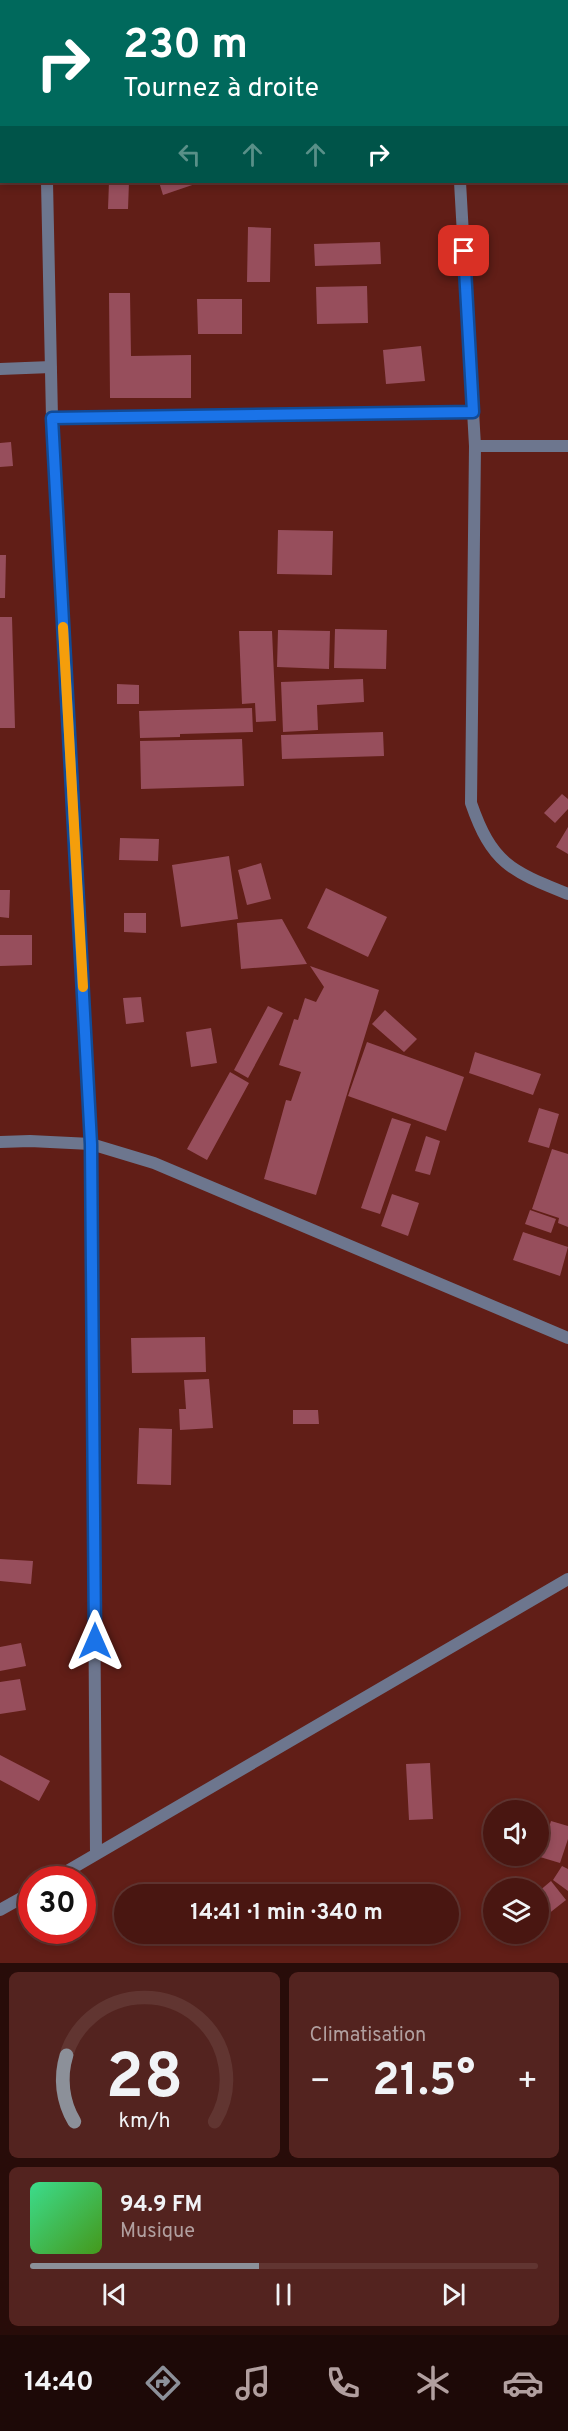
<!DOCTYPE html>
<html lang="fr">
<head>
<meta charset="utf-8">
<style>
  body { margin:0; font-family:Overpass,sans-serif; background:#53231f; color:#f1f3f6; height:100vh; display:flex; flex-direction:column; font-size:22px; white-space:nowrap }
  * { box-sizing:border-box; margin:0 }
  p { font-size:20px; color:#b19f9f }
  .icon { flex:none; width:33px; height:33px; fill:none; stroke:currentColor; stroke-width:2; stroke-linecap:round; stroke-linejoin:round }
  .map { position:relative; height:1963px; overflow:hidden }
  .panel { display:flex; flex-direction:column; gap:9px; padding:9px; background:#280c09; flex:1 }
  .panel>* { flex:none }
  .top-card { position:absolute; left:0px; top:0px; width:568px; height:183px; box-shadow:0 3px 9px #0003,0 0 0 2px #613531; background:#00695c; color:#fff; overflow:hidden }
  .controls { position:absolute; left:483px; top:1800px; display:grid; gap:12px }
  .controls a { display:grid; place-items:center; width:66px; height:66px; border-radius:50%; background:#491611; box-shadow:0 3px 9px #0003,0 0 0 2px #613531; font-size:30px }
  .speed { position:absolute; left:18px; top:1866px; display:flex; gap:12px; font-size:30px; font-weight:700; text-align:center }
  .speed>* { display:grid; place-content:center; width:78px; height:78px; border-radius:50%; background:#491611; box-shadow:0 3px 9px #0003,0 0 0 2px #613531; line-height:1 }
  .speed .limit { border:9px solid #d22; background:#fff; color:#111 }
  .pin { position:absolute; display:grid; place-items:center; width:51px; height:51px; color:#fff; margin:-26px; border-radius:12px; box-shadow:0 3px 9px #0006 }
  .me { position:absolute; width:66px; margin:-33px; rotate:0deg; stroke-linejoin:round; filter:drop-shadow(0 0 4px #0008) }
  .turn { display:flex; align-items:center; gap:21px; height:126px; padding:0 24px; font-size:27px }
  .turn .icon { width:78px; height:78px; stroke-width:2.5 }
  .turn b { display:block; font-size:42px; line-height:51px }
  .lanes { display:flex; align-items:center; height:57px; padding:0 24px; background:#0003; justify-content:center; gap:30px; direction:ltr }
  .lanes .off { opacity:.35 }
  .big { font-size:45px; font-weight:700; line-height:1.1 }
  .panel .tile { flex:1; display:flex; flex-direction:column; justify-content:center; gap:9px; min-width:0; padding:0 21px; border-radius:9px; background:#53231f }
  .panel .dial { align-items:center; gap:0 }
  .dial svg { height:156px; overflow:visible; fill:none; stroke:#613531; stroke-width:7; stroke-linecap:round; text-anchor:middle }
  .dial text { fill:#f1f3f6; stroke:none }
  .song { display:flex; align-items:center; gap:18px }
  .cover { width:72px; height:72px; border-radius:9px; background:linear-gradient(135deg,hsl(150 70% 55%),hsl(100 70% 35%)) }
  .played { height:6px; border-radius:3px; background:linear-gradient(90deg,#8c9099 45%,#613531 45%) }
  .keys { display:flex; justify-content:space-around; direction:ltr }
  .heat { display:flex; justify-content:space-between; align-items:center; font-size:33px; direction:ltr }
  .panel .tiles { flex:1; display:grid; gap:9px; grid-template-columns:1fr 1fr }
  .tile:last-child { grid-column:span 2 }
  .trip { position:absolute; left:114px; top:1884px; width:345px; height:60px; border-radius:30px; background:#491611; box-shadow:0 3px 9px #0003,0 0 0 2px #613531; font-weight:700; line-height:60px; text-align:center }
  .dock { display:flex; height:96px; justify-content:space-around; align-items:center; background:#1d0907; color:#b19f9f }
  .dock .icon { width:42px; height:42px }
  .dock .current { color:#8c9099 }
  .dock b { font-size:27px; color:#f1f3f6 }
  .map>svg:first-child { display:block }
</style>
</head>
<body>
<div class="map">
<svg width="568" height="1963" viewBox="0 0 568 1963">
  <rect width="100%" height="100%" fill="#611e17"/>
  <path fill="#974e5c" d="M109 182H129L128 209H108Z
    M159 182H201L163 195Z
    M248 227 271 228 270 282H247Z
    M380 242 381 264 315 266 314 244Z
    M367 286 368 323 317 324 316 287Z
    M109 293H130L131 356 191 355V398H110Z
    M197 299H242V334H198Z
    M421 346 425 381 386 384 383 350Z
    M11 442 13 466 0 467V443Z
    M278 530 333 531 332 575 277 574Z
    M0 555H6L5 598H0Z
    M0 617H12L15 728H0Z
    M335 629 387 630 386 669 334 668Z
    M278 630 330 631 329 669 277 667Z
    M239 631H272L276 721 256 722 255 703 242 704Z
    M363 679 364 702 317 705 318 730 283 732 281 682Z
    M117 684 139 685V704H117Z
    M252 708 253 732 180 734V737L140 738 139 711Z
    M383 732 384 756 282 759 281 735Z
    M242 739 244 786 141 789 140 741Z
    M562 794 568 799V809L555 823 544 813Z
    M568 827V854L556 847Z
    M120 838 159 839 158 861 119 860Z
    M229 856 238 919 181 927 172 865Z
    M261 863 271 899 247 905 238 870Z
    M326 888 387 917 368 957 307 928Z
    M0 890H10L9 918 0 917Z
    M124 913H146V933L124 932Z
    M282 919 307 964 241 969 237 923Z
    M0 935H32V965L0 966Z
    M310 966 379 990 316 1195 264 1179 286 1100 291 1101 301 1072 279 1065 294 1019 298 1020 305 998 316 1002 324 987Z
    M141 997 144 1022 126 1024 123 998Z
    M268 1006 283 1013 248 1078 234 1070Z
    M385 1010 417 1039 404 1052 372 1024Z
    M211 1028 217 1063 191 1067 186 1032Z
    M367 1042 464 1077 446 1131 348 1096Z
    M475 1052 541 1074 533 1095 469 1073Z
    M230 1072 249 1083 207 1160 187 1149Z
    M539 1108 559 1114 549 1148 528 1142Z
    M392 1118 411 1124 380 1214 361 1208Z
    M426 1136 440 1141 430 1175 415 1171Z
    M552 1149 568 1154V1227L558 1223 559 1218 532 1209Z
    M392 1194 419 1203 408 1236 381 1226Z
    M530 1210 556 1219 551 1233 525 1224Z
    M523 1232 568 1247 560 1276 513 1260Z
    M205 1337 206 1372 132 1373 131 1338Z
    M209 1379 213 1428 180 1430 179 1409H186L184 1380Z
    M293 1410H318L319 1424H293Z
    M139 1428 172 1429 171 1485 137 1484Z
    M0 1559 33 1561 31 1584 0 1581Z
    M21 1643 26 1666 0 1671V1647Z
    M20 1679 26 1710 0 1714V1682Z
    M0 1755 50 1781 39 1801 0 1780Z
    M430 1763 433 1819 409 1820 406 1764Z
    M551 1821 568 1826V1839L560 1863 540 1857Z
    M562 1866 568 1869V1891L553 1880Z
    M551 1881 566 1900 538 1922V1892Z"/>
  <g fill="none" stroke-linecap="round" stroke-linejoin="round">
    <path stroke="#6d768e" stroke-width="12" d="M43 0V2
      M450 0V2
      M567 55H568
      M47 182 52 418 91 1144 96 1854
      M460 182 475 446 471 803C492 864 511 871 568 894
      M0 369 51 367
      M52 418 473 412
      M475 446H568
      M0 1142 30 1141 91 1144 154 1163 568 1338
      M52 1880 568 1579
      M0 1910 32 1892"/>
  </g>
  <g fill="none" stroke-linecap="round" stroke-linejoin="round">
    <defs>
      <path id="route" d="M95 1641 91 1144 52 418 473 412 464 251"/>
    </defs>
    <use href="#route" stroke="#114b97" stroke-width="15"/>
    <use href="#route" stroke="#1a73e8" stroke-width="10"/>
    <path stroke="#f59e0b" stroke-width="10" d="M63 627 83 987"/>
  </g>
</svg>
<div class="controls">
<a><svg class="icon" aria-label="sound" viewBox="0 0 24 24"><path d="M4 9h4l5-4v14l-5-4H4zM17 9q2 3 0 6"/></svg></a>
<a><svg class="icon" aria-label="layers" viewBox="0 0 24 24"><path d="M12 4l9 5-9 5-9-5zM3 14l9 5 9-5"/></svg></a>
</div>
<div class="speed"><div class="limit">30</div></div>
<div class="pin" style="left:464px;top:251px;background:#d93025"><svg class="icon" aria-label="arrive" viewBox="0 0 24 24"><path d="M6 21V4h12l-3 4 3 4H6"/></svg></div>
<svg class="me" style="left:95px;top:1641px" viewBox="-20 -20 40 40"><path d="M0-17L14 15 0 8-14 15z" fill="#1a73e8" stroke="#fff" stroke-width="4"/></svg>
<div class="trip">14:41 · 1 min · 340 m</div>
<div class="top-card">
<div class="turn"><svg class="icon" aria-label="right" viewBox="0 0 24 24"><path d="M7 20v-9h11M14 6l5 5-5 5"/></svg><div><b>230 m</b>Tournez à droite</div></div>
<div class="lanes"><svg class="icon off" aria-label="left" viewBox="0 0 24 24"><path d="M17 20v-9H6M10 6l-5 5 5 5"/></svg><svg class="icon off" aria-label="ahead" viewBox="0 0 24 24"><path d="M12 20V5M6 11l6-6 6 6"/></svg><svg class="icon off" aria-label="ahead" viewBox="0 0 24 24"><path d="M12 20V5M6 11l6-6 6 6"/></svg><svg class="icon" aria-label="right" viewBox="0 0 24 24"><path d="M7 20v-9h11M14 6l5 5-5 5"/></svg></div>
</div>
</div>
<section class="panel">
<div class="tiles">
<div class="tile dial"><svg viewBox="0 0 100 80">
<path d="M14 69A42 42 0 1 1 86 69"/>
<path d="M14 69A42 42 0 0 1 10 35" stroke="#8c9099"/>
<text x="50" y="56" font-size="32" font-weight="700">28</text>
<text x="50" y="72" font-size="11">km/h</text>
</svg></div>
<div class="tile"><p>Climatisation</p>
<div class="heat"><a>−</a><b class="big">21.5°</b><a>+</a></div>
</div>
<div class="tile">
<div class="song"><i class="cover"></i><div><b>94.9 FM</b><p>Musique</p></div></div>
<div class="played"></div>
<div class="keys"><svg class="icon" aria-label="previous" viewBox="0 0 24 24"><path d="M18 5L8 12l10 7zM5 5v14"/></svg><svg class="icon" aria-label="pause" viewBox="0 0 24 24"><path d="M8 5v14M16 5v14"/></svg><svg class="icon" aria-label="next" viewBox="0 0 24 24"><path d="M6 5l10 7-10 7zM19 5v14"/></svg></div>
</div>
</div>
</section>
<nav class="dock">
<b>14:40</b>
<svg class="icon current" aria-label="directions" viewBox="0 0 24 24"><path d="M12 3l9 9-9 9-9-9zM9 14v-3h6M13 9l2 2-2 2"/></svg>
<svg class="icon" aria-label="music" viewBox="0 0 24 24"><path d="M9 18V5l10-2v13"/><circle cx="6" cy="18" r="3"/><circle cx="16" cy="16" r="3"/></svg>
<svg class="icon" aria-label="phone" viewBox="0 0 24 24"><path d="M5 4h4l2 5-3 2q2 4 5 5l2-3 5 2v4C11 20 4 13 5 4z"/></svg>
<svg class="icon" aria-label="climate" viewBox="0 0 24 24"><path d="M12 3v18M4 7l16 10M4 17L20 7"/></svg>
<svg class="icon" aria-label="car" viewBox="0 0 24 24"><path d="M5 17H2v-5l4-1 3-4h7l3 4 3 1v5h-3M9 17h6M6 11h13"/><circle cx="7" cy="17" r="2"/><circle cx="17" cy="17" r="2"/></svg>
</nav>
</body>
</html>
